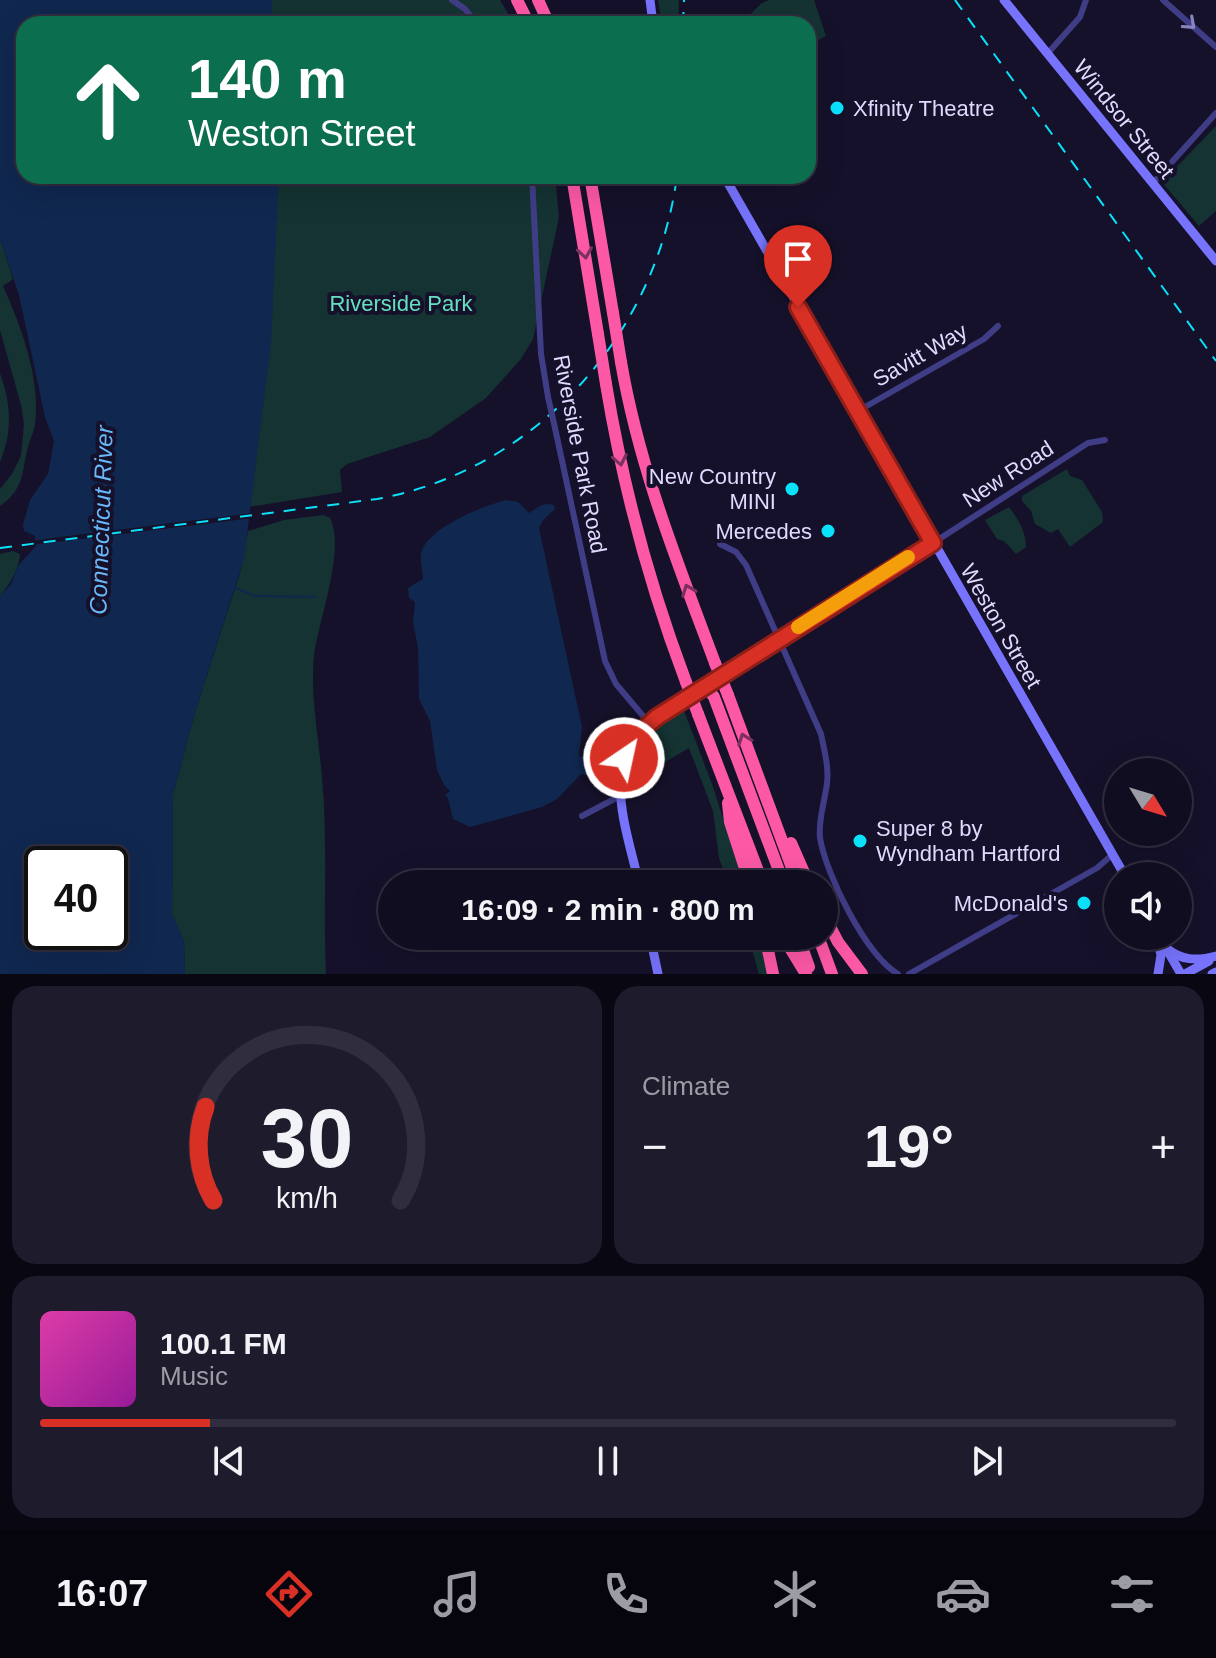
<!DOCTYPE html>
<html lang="en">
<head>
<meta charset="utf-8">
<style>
  body { margin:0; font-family:Helvetica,sans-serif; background:#1e1b2d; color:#f1f3f6; height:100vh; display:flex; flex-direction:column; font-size:30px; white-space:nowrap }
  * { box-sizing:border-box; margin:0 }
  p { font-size:26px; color:#9c9ca5 }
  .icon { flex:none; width:44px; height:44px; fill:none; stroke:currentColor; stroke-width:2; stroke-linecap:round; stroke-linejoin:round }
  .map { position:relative; height:974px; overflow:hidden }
  .details { display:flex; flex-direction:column; gap:12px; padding:12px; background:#090712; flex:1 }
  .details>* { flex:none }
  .guide { position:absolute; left:16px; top:16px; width:800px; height:168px; border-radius:24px; box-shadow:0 8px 32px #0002,0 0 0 2px #302d3e; background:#0b6e4f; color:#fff; overflow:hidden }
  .needle { width:52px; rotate:128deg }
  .buttons { position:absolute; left:1104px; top:758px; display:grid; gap:16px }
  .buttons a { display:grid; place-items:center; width:88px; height:88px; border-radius:50%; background:#100d20; box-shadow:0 8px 32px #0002,0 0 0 2px #302d3e; font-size:40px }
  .speed { position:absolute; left:24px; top:846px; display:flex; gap:16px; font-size:40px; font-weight:700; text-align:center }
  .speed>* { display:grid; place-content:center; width:104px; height:104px; border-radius:50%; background:#100d20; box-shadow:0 8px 32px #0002,0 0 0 2px #302d3e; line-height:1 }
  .speed .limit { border:4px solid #111; border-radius:12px; background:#fff; color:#111 }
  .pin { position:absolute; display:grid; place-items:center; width:68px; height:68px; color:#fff; margin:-82px -34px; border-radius:50% 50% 50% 0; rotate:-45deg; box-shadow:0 0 8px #0007 }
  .pin .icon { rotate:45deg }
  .me { position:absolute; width:88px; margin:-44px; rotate:34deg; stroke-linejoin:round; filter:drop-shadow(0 0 6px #0008) }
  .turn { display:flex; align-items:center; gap:28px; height:168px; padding:0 40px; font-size:36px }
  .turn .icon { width:104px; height:104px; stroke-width:2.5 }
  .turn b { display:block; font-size:56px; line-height:68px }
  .big { font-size:60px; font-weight:700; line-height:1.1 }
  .details .widget { flex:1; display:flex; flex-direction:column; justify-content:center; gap:12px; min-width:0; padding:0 28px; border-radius:24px; background:#1e1b2d }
  .details .dial { align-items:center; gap:0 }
  .dial svg { height:208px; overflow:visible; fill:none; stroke:#302d3e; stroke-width:7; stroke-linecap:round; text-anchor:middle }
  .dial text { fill:#f1f3f6; stroke:none }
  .song { display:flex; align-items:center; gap:24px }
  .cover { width:96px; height:96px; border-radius:12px; background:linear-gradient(135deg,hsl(320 70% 55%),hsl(300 70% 35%)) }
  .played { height:8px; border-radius:4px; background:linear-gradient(90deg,#d93025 15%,#302d3e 15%) }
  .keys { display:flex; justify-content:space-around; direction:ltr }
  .heat { display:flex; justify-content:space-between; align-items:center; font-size:44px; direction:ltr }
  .details .tiles { flex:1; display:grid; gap:12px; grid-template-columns:1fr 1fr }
  .widget:last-child { grid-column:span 2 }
  .trip { position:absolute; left:378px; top:870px; width:460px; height:80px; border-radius:40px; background:#100d20; box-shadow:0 8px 32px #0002,0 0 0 2px #302d3e; font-weight:700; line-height:80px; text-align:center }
  .dock { display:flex; height:128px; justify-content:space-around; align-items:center; background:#06050d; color:#9c9ca5 }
  .dock .icon { width:56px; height:56px }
  .dock .active { color:#d93025 }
  .dock b { font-size:36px; color:#f1f3f6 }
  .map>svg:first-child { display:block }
</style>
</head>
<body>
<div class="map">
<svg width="1216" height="974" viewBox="0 0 1216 974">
  <rect width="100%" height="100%" fill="#15112a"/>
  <path fill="#143332" d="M272 0H500L514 24H272Z
    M658 0H679L678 24H662Z
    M769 0H814L826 36 808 46V24H740L762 3Z
    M1216 126V211L1199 226 1162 182Z
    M258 176H555L559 217 533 339 521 359 486 398 430 437 347 464 340 470 342 492 249 507 252 492Z
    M0 239 13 279 3 286C21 326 41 379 35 424 34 432 30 439 28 447 21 474 25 488 0 506V489L12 474 21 456 24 424 21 405 0 330Z
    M0 373C11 404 13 431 0 462Z
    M1067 469 1070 476 1082 480 1102 512 1103 522 1070 547 1058 529 1051 533 1035 524 1031 511 1022 501V496Z
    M1009 507C1018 519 1026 531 1026 547L1016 554 1004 541 997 539 985 520Z
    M323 515 330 518C346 549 318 622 314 656 310 694 319 740 322 778 328 843 323 909 326 974H185L184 942 172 914 173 794 195 712 240 573 248 531 284 520Z
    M13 551 20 554C19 569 10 584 0 596V554Z
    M683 708 712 784 744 884H729L719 858 713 811 689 748 634 780 625 781C629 744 654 726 683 708Z
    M748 936H760L768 974H759Z"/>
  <path fill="#10274f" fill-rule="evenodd" d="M0 0H272V24H24V176H279L271 343 244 559 195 712 173 794 172 914 184 942 185 974H0V596L11 584 18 566 36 546 35 536 24 531 23 525 30 500 48 474 54 441 45 417 19 295 0 239ZM42 864H110V932H42Z
    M506 500 518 502 529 513C539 507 542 502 554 505L555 509 543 520 539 528 582 727 579 756 590 759 591 764 589 768 592 771 590 776 581 774 557 799 542 807 470 827 453 819 448 798 445 795 450 791 444 785 437 770 430 721 419 699 418 647 413 623 415 602 409 598 408 588 423 579C423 572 420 561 421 554 426 528 483 506 506 500Z"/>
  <path fill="#15112a" d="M253 513V518L31 545 32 541 52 538Z"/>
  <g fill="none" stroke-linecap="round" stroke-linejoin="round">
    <path stroke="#10274f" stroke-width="2" d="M235 588 256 596 316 597"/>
    <path stroke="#403d87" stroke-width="6" d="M452 0 465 9 477 24
      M1163 0 1216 47
      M1048 53 1080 17 1086 0
      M532 176 541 354 548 397
      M1153 183 1216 113
      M858 411 984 339 998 326
      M555 428 605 661 616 684 649 723
      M933 543 1088 443 1105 440
      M720 544 736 552 746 565 821 734C824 750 829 766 827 783 825 801 818 819 820 838 826 875 866 955 898 974
      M582 816 620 796
      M909 974 1097 868 1112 855"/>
    <path stroke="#7773fc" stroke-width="9" d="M650 0 653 24
      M1004 0 1216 261
      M724 176 1125 876
      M639 884C626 825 597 759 657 717L933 543
      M650 936 658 974
      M1159 936 1181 974
      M1157 939 1161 955 1158 974
      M1165 947C1181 961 1197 961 1216 956
      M1185 974 1209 961
      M1212 974 1216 972"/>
    <path stroke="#fc58a6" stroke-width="12" d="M517 0 529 24
      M538 0 549 24
      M572 176 598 334
      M590 176 613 313
      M621 362C639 467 678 564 715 663
      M606 384C623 487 649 584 686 682
      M706 686 714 697 784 884
      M728 695 798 884
      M698 714 763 884
      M728 803 730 822 750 884
      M791 843 809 884
      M824 915 838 942 862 974
      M765 936 773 974
      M798 936 809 967
      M818 936 832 974
      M784 938 806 974"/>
    <path stroke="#0ae1fa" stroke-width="2" stroke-dasharray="12 10" stroke-linecap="butt" d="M955 0 1216 361
      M683 24 684 0
      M0 548 377 499C536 470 656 335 677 176"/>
    <path stroke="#403d87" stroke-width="6" d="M548 397 555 428"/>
    <path stroke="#fc58a6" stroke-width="12" d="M613 313 621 362
      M598 334 606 384
      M715 663 728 695
      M686 682 698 714"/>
  </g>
  <defs><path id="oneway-chevron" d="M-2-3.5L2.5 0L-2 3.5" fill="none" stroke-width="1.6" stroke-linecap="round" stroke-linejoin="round" transform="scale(2)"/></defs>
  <use stroke="#8884bd" href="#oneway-chevron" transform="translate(1190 24) rotate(42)"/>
  <g stroke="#7d3162">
    <use href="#oneway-chevron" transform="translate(585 253) rotate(81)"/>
    <use href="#oneway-chevron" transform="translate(620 460) rotate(79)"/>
    <use href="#oneway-chevron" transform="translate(688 590) rotate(-111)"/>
    <use href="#oneway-chevron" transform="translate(744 739) rotate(-110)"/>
  </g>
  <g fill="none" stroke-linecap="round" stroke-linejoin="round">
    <defs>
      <path id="route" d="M624 758 637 735 657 717 933 543 798 307"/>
    </defs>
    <use href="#route" stroke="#8d1f18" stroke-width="20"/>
    <use href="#route" stroke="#d93025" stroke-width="14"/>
    <path stroke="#f59e0b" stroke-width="14" d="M798 627 908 557"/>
  </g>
  <g fill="#0ae1fa" stroke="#15112a" stroke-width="3">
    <circle cx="837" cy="108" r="8"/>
    <circle cx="792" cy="489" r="8"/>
    <circle cx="828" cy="531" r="8"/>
    <circle cx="860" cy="841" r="8"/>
    <circle cx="1084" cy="903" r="8"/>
  </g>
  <g text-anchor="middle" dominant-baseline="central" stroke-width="8" stroke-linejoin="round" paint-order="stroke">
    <g font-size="22" fill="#dfdafe" stroke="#15112a" text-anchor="end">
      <text x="853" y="108" text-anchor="start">Xfinity Theatre</text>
      <text x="776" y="476">New Country<tspan x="776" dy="25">MINI</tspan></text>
      <text x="812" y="531">Mercedes</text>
      <text x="876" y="828" text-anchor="start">Super 8 by<tspan x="876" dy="25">Wyndham Hartford</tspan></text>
      <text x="1068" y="903">McDonald's</text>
    </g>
    <g font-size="22" fill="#dfdafe" stroke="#15112a">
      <text transform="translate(1124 119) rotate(51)">Windsor Street</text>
      <text transform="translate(920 355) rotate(-30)">Savitt Way</text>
      <text transform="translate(580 454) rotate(79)">Riverside Park Road</text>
      <text transform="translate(1008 474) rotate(-33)">New Road</text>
      <text transform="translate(1001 626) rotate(60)">Weston Street</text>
    </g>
    <g font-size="22" fill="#66dfc1" stroke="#15112a">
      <text x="401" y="303">Riverside Park</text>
    </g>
    <g font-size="24" font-style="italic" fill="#6ab8fc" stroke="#15112a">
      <text transform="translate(101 520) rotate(-88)">Connecticut River</text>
    </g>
  </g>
</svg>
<div class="buttons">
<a><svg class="needle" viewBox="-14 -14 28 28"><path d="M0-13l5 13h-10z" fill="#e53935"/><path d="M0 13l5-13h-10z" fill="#9c9ca5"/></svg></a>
<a><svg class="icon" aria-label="sound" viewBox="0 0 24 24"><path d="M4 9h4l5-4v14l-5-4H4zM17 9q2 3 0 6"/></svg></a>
</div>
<div class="speed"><div class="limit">40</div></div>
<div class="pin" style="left:798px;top:307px;background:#d93025"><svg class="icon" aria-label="arrive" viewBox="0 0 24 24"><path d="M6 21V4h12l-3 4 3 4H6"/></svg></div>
<svg class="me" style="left:624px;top:758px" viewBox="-20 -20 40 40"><circle r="17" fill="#d93025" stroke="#fff" stroke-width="3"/><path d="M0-11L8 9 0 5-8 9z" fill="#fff"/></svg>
<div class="trip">16:09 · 2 min · 800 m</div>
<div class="guide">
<div class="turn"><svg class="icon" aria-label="ahead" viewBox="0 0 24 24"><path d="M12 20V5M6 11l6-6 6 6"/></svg><div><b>140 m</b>Weston Street</div></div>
</div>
</div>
<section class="details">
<div class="tiles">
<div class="widget dial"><svg viewBox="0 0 100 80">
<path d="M14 69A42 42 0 1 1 86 69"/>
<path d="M14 69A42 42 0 0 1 11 33" stroke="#d93025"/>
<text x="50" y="56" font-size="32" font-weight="700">30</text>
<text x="50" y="72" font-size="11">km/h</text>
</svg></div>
<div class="widget"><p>Climate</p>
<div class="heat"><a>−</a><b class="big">19°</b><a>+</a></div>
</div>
<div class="widget">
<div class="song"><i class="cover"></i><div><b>100.1 FM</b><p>Music</p></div></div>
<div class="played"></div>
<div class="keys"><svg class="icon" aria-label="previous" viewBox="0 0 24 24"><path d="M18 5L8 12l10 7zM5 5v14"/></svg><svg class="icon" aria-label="pause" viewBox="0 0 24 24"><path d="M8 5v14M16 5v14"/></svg><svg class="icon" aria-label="next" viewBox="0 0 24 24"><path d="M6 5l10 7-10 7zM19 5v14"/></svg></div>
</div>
</div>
</section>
<nav class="dock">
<b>16:07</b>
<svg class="icon active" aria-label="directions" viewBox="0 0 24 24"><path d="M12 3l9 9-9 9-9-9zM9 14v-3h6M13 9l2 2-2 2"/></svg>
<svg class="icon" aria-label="music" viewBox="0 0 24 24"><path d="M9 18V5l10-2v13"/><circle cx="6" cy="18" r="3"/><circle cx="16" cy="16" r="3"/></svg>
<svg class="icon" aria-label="phone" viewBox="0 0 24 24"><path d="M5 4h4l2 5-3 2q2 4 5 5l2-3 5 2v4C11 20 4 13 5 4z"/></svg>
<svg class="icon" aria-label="climate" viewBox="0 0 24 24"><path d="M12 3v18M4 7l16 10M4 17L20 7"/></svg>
<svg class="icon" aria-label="car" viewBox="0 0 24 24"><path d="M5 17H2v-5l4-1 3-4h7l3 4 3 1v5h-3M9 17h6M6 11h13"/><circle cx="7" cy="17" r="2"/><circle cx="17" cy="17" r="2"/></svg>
<svg class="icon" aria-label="filters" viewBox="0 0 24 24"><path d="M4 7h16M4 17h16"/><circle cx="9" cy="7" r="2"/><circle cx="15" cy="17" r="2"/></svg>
</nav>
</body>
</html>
